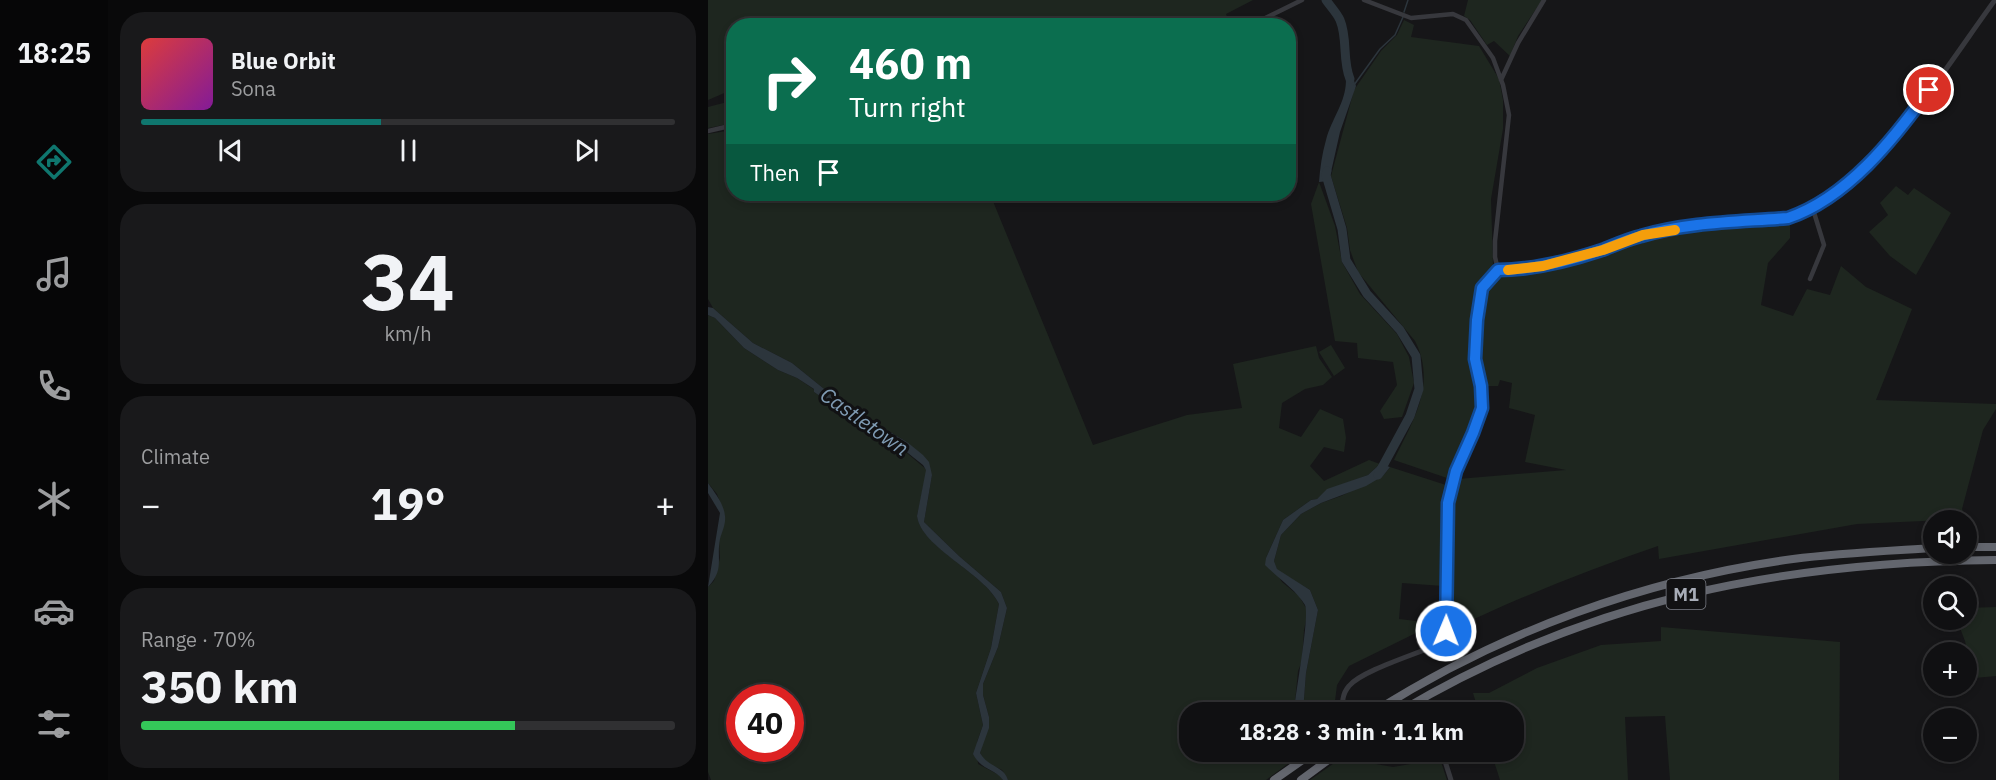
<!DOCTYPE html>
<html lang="en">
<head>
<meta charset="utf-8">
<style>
  body { margin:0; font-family:"IBM Plex Sans",sans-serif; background:#19191b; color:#f1f3f6; height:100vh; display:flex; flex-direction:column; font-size:22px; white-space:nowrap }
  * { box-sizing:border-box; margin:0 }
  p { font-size:20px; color:#9c9d9f }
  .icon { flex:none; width:33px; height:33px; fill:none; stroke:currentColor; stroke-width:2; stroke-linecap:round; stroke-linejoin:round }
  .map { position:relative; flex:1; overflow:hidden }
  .details { display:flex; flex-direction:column; gap:12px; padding:12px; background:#09090a; width:600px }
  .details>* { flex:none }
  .top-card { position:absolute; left:18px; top:18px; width:570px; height:183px; border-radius:24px; box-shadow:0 3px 9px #0003,0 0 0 2px #303032; background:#0b6e4f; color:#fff; overflow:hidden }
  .buttons { position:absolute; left:1215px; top:510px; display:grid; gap:12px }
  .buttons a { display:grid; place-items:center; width:54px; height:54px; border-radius:50%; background:#101012; box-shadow:0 3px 9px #0003,0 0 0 2px #303032; font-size:30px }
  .speed { position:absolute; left:18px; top:684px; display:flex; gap:12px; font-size:30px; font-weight:700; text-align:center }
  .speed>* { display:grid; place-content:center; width:78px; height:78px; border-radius:50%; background:#101012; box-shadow:0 3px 9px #0003,0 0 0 2px #303032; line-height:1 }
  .speed .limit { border:9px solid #d22; background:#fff; color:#111 }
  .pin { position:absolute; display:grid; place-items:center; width:51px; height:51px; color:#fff; margin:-26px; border:3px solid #fff; border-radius:50%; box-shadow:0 2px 6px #0007 }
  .me { position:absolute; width:66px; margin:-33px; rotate:1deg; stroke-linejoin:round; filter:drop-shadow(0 0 4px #0008) }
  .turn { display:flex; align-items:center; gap:21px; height:126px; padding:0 24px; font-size:27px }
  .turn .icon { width:78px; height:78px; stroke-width:2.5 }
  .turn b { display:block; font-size:42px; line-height:51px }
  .then { display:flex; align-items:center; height:57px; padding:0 24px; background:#0003; gap:12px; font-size:22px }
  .big { font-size:45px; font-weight:800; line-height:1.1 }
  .details .card { flex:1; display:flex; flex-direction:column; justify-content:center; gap:9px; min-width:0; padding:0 21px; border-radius:24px; background:#19191b }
  .details .dial { align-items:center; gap:0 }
  .dial b { font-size:78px; line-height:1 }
  .song { display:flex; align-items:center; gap:18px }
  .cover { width:72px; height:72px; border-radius:9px; background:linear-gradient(135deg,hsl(0 70% 55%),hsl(290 70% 35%)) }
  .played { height:6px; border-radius:3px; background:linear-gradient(90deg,#0f766e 45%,#303032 45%) }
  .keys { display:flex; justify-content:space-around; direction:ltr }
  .heat { display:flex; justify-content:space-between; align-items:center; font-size:33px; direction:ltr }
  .charge { height:9px; border-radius:4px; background:linear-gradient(90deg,#34c759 70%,#303032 0) }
  .trip { position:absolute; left:471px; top:702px; width:345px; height:60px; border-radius:24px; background:#101012; box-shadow:0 3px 9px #0003,0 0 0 2px #303032; font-weight:800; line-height:60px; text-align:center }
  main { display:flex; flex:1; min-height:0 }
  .tab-bar { display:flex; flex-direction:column; width:108px; justify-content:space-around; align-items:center; background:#060607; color:#9c9d9f }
  .tab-bar .icon { width:42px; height:42px }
  .tab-bar .active { color:#0f766e }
  .tab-bar b { font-size:27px; color:#f1f3f6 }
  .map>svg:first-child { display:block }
</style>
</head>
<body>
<main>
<nav class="tab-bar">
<b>18:25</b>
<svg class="icon active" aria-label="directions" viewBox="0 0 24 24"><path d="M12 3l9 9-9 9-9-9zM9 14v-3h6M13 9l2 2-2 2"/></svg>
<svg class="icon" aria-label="music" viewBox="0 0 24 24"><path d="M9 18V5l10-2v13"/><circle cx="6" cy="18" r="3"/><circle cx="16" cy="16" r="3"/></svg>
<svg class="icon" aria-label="phone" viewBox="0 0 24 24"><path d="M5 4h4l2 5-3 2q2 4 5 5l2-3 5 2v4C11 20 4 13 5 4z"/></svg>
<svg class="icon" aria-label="climate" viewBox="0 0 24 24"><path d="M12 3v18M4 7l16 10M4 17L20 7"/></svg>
<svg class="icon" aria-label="car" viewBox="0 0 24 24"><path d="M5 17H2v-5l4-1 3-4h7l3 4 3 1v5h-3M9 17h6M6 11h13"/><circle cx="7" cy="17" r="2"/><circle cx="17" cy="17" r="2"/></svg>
<svg class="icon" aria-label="filters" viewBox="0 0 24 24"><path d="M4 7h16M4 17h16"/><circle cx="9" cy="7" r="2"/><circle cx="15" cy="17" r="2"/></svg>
</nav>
<section class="details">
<div class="card">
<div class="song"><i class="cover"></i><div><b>Blue Orbit</b><p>Sona</p></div></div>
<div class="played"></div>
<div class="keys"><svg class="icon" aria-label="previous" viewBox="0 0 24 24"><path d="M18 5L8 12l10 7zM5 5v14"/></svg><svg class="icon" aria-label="pause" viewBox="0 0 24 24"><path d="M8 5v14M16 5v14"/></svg><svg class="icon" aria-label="next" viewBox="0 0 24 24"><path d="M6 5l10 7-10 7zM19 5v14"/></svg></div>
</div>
<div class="card dial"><b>34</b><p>km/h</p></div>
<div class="card"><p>Climate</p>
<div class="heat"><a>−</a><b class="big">19°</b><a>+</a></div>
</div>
<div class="card"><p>Range · 70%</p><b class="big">350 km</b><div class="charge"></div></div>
</section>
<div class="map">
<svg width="1288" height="780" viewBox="0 0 1288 780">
  <rect width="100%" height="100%" fill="#161618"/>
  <path fill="#1e261f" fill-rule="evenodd" d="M0 0H545L518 14 522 26H26L25 123 0 128V107L23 101 21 91 0 100Z
    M760 0H834L810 36 802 56 786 41 779 45 762 20 756 16Z
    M696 20 706 25 703 37 771 46 791 79 795 100V129L783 199 785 264 782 272 771 288 762 352 771 392 769 412 742 479 686 460C705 421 729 384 707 341L650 272 642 250 639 228 623 176 646 90 673 51 689 35Z
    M25 130 26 194H282L385 445 479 415 534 408 525 364 608 346 611 358 624 377 615 385 597 389 574 403 571 428 593 437 612 409 635 419 638 438 636 452 616 447 602 466 616 481 661 460 672 464 660 475 620 490 609 499 603 500 575 520 558 558 574 582 591 596 598 608 599 616 596 630 594 661 590 671 586 712H482V752H583L585 760 558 780H300L294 770 278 763 272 753 281 717 275 695V684L290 647 299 608 293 592 251 556 216 522 224 475 199 442 136 405 84 363 45 343 5 308 0 299V134Z
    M611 182 627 226 634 262 652 294 689 334 701 357 706 383 694 417 676 419 672 411 689 385 685 362 650 358 649 343 627 341 603 204Z
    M1188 186 1200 195 1206 188 1243 213 1208 275 1182 256 1161 232 1180 215 1172 203Z
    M1082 222V238L1060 263 1053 305 1085 316 1099 289 1122 295 1133 266 1158 287 1204 309 1168 400 1288 404V409L1275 430 1254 509 1259 519 1149 524 951 559 950 546C880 570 811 597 743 630L744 501 750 479 858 470 817 462 827 415 801 408 804 383 792 380 790 386H778L772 352 780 289 792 273H816L877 261 913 246 935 240 1009 227Z
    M0 315 7 318 36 348 70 370 89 378 107 390 106 392 140 415 181 438 219 470 209 516C214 548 277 573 291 604L283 648 268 693 275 725 269 742 270 764 293 776 295 780H3L0 772V587L6 581 12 558 11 541 17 517 9 494 0 483ZM32 698H82V748H32Z
    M623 345 637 368 626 376 611 352Z
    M682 467 738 485 735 506V586L694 583 691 619 734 624 735 631 716 629 641 666 629 685 626 709 628 712H595L598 673 610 610 602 590 569 570 566 561 573 535 593 514 613 503 633 496 675 476Z
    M1288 607V676L1266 678 1257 641 1249 620H1258L1259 608Z
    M953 627 1132 642 1131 780H962L957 716 917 717 920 780H792L783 752H806V712H771L765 693H781L829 668 893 645 953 641Z
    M642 752H654L662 763 685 767 732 759 739 780H602Z"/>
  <path fill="#2c353c" d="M636 67H641L648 86 632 132 621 181 611 182C612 168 614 154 618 140 625 114 644 96 636 67Z
    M0 307 5 308 45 343 84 363 136 405 199 442 215 455 221 462 224 475 216 522 251 556 293 592 299 608 290 647 275 684V695L281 717V728L272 753C282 769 295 765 300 780H295C286 768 274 771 265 754L275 725 268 693 283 648 291 604C277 573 213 548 209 516L218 470 215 465 181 438 140 415 106 392V389L89 378 70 370 36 348 7 318 0 315Z
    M672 464 682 467 675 476 658 486 613 503 593 514 573 535 566 561 569 569 602 590 610 610 598 673 595 712H586C587 694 602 617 597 605 589 591 569 577 557 565L558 558 575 520 603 500 609 499 619 489 660 475Z
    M0 483C7 493 16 504 17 516 18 524 14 532 12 539 8 559 17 569 0 587L12 513 0 493Z"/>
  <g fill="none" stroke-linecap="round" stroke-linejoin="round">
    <path stroke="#2c353c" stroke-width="1.5" d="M696 12 700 0
      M646 85 672 49 687 35 695 17"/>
    <path stroke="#2c353c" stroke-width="9" d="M618 0C622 6 629 13 632 20 640 39 634 60 642 79
      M619 171 618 175 634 229 638 260 659 294 692 330 708 356 711 389 702 416 670 475"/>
    <path stroke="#37383d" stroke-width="4.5" d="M656 0 703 18 745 14 758 20 785 58 795 85 801 115 787 241V257L790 270
      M541 26 594 0
      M793 80 810 43 836 0
      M0 131 26 125
      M1102 279 1116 245 1104 206"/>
    <path stroke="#37383d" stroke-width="5" d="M635 712C634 703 634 694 641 686 653 671 706 655 726 646L733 642 737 636C741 591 733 542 741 499 747 467 768 440 773 409 776 392 769 376 767 359 766 347 770 297 775 287 779 281 785 274 790 270 825 270 862 261 894 250 907 245 920 239 933 235 980 223 1032 222 1080 218 1165 188 1235 71 1287 0
      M659 752C676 767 699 756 718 752
      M728 752 736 758 743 780"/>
    <path stroke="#63666e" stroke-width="8" d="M1258 547H1288
      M666 712C792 632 937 579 1085 559 1131 553 1179 551 1226 548
      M691 712C879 600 1071 562 1288 560
      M566 780 606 752
      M593 780 631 752"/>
  </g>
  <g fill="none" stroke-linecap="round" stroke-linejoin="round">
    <defs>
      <path id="route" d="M738 631 740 503 748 471 765 433 774 408 773 386 767 359 769 320 774 288 790 270C825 270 861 261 894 250 907 245 920 239 933 236 980 222 1032 222 1080 218 1139 198 1186 139 1221 90"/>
    </defs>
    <use href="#route" stroke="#114b97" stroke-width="15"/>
    <use href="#route" stroke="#1a73e8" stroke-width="10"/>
    <path stroke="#f59e0b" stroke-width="10" d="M800 270 835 266 895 250 935 235 967 230"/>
  </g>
  <g text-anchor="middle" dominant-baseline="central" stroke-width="6" stroke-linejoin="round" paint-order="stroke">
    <rect fill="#111113" stroke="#7b7e86" stroke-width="1.5" x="958.5" y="579" width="39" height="30" rx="4.5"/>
    <g font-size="18" font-weight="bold" fill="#a8adb8">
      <text x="978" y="594">M1</text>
    </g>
    <g font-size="21" font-style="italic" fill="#7f9bb3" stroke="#111113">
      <text transform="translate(157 421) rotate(35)">Castletown</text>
    </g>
  </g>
</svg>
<div class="buttons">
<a><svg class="icon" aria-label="sound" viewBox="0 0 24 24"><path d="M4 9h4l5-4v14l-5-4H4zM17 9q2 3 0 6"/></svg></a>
<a><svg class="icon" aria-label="search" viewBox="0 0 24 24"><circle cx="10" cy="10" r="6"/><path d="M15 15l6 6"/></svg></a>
<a>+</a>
<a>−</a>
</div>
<div class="speed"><div class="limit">40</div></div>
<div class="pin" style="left:1221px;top:90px;background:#d93025"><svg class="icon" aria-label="arrive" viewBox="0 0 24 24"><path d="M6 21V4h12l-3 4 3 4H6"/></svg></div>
<svg class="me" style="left:738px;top:631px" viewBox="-20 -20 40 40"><circle r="17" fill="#1a73e8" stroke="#fff" stroke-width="3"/><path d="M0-11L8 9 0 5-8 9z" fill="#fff"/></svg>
<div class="trip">18:28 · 3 min · 1.1 km</div>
<div class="top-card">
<div class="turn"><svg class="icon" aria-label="right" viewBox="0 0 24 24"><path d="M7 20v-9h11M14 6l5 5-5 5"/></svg><div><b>460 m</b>Turn right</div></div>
<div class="then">Then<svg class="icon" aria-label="arrive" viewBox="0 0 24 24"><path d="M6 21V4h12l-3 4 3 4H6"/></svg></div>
</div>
</div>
</main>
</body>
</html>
